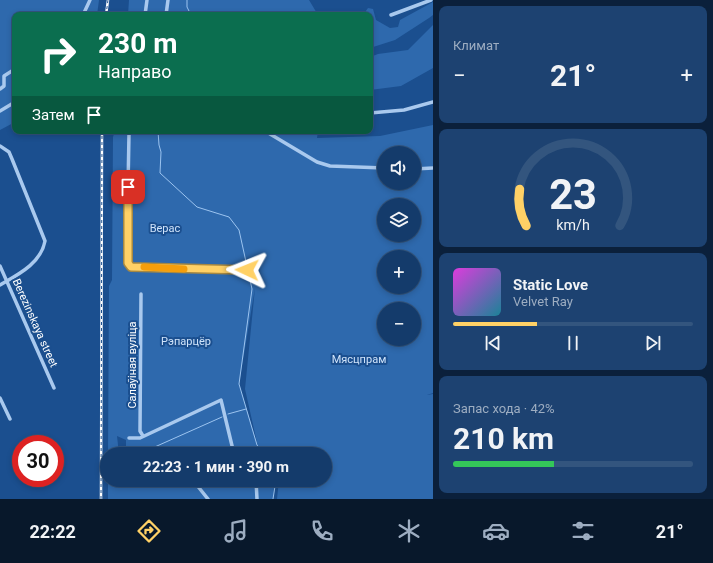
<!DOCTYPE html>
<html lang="ru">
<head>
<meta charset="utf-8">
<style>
  body { margin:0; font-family:Roboto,sans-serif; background:#1d4271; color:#f1f3f6; height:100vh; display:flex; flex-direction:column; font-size:15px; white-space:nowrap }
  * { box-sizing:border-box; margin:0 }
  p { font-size:13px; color:#9dadc1 }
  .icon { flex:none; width:22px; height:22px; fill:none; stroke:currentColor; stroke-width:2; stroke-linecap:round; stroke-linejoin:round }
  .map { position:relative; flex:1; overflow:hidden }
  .side { display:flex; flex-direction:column; gap:6px; padding:6px; background:#0b203b; width:280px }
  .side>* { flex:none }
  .top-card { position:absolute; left:12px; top:12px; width:361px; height:122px; border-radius:8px; box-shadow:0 2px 6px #0003,0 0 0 1px #33557e; background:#0b6e4f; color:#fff; overflow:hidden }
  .fabs { position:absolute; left:377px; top:146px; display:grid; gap:8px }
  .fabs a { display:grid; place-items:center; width:44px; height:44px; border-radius:50%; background:#143b6b; box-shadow:0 2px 6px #0003,0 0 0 1px #33557e; font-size:20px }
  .speed { position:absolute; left:12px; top:435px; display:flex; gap:8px; font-size:20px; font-weight:700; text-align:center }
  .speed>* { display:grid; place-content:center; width:52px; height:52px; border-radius:50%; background:#143b6b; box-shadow:0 2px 6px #0003,0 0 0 1px #33557e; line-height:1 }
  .speed .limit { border:6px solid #d22; background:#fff; color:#111 }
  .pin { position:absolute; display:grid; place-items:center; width:34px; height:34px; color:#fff; margin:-17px; border-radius:8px; box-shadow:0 2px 6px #0006 }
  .me { position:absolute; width:44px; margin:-22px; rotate:272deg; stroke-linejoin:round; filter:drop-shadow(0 0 3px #0008) }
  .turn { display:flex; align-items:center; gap:14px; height:84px; padding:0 20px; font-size:18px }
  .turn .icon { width:52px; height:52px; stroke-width:2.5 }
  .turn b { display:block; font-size:28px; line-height:34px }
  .then { display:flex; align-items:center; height:38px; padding:0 20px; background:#0003; gap:8px; font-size:15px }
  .big { font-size:30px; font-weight:700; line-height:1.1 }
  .side .widget { flex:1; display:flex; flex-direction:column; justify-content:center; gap:6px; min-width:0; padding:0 14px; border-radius:8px; background:#1d4271 }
  .side .dial { align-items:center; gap:0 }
  .dial svg { height:104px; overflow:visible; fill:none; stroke:#33557e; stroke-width:7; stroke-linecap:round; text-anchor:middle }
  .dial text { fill:#f1f3f6; stroke:none }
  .song { display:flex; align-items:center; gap:12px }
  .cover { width:48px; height:48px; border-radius:6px; background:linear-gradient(135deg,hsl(300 70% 55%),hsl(190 70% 35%)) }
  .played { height:4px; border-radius:2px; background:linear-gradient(90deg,#ffd166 35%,#33557e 35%) }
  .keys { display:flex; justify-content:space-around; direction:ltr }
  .heat { display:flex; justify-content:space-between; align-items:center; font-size:22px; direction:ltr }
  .charge { height:6px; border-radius:3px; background:linear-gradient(90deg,#34c759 42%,#33557e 0) }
  .trip { position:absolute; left:100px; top:447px; width:232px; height:40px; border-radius:20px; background:#143b6b; box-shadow:0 2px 6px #0003,0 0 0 1px #33557e; font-weight:700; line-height:40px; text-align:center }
  .tabs { display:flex; height:64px; justify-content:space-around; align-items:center; background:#08182b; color:#9dadc1 }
  .tabs .icon { width:28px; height:28px }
  .tabs .current { color:#ffd166 }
  .tabs b { font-size:18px; color:#f1f3f6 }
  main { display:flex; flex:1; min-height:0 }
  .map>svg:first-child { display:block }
</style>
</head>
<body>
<main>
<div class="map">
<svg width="433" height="499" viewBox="0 0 433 499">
  <rect width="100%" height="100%" fill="#1b4f8f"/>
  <path fill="#2e69ad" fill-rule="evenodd" d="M0 0H99L97 15H15V122L0 130Z
    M129 0H309L318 15H128Z
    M433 2V15L429 18 395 40 370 48V15H363L368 8 373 9 376 20 390 28 398 27 400 20Z
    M433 25V68L401 86 370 90V57L378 54 408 50Z
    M433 125V166L420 170H433V393L427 395 433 394V499H277L279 480H325V454H266L262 451 264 454H126V440L117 436 119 454H108L109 286 112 280 113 137 115 131H318L317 138 380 136ZM384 153H414V183H384ZM384 205H414V235H384ZM384 257H414V287H384ZM255 288 245 389 258 447 239 384ZM384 309H414V339H384Z
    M108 480H276L273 499H108Z"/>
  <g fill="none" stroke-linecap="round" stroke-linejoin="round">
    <path stroke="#9cc4f0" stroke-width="1" d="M187 0V7L191 15
      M158 131 159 145 161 152 160 173 197 207 229 217 239 230 252 289 239 384 257 445 264 454
      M228 414 246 409
      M139 454 222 417
      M273 499 276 480"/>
    <path stroke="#a9c9ee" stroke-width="3.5" d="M83 15 90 0
      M145 15 147 0
      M166 15 168 0
      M391 15 431 0
      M0 89 4 86V76L15 69
      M0 111 15 102
      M370 113 404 110 433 102
      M131 131 129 134 127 240 129 266 247 271
      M265 131 317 162 330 166 384 168
      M0 146 9 152 12 159 45 241C41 263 19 274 0 285
      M414 169 433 168
      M0 266 54 388
      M141 294 140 431 143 436
      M0 398 10 419
      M129 438H140L221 400 234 454
      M256 480 257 499
      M196 484 208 499"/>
    <defs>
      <path id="rail" d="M106 15 108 0
        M101 499 102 131"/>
    </defs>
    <use href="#rail" stroke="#fff" stroke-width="2.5"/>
    <use href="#rail" stroke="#1b4f8f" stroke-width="1" stroke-dasharray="3" stroke-linecap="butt"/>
  </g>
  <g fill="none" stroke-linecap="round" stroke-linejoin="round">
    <defs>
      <path id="route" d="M128 187V263L131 267 247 270"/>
    </defs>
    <use href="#route" stroke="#a68842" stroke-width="10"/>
    <use href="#route" stroke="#ffd166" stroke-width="7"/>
    <path stroke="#f59e0b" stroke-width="7" d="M144 267 184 269"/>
  </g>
  <g text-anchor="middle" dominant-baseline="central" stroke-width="4" stroke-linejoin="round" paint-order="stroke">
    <g font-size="11" fill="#cfe3fa" stroke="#1b4f8f">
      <text x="165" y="228">Верас</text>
      <text x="186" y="341">Рэпарцёр</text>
      <text x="359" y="359">Мясцпрам</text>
    </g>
    <g font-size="11" fill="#fff" stroke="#1b4f8f">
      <text transform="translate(35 323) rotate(66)">Berezinskaya street</text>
      <text transform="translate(132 365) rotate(-90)">Салаўіная вуліца</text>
    </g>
  </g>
</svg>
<div class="fabs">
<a><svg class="icon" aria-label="sound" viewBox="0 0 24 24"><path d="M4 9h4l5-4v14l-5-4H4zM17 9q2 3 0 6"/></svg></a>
<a><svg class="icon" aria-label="layers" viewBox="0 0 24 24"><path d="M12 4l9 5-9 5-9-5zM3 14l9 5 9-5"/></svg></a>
<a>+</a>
<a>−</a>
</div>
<div class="speed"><div class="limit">30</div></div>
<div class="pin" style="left:128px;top:187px;background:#d93025"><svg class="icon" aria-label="arrive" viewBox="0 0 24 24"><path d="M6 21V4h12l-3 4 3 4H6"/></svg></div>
<svg class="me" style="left:247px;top:270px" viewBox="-20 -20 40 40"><path d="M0-17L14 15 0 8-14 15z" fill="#ffd166" stroke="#fff" stroke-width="4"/></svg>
<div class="trip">22:23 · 1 мин · 390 m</div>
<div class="top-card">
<div class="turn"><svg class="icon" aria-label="right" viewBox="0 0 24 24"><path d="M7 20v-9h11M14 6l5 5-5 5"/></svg><div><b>230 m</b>Направо</div></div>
<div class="then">Затем<svg class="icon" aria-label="arrive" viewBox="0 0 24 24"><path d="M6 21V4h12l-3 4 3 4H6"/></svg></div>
</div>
</div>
<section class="side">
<div class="widget"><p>Климат</p>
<div class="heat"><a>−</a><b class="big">21°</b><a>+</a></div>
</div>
<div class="widget dial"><svg viewBox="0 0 100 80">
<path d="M14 69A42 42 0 1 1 86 69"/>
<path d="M14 69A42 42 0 0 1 9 41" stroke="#ffd166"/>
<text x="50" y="56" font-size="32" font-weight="700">23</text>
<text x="50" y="72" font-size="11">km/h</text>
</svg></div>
<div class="widget">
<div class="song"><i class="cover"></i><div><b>Static Love</b><p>Velvet Ray</p></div></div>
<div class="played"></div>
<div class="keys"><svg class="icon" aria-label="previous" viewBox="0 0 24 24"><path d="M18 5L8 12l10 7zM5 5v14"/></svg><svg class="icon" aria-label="pause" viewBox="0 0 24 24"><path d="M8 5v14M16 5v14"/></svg><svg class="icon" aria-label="next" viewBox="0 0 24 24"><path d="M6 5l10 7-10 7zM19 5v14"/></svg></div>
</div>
<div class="widget"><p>Запас хода · 42%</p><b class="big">210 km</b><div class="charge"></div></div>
</section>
</main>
<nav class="tabs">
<b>22:22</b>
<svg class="icon current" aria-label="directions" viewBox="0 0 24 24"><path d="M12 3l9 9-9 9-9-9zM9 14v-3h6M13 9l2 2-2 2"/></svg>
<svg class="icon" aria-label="music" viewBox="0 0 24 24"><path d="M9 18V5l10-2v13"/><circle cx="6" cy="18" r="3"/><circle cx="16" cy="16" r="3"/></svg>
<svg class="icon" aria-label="phone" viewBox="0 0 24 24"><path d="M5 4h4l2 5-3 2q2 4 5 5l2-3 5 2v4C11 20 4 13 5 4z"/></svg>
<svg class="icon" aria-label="climate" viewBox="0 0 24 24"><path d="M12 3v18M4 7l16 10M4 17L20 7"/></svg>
<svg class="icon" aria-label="car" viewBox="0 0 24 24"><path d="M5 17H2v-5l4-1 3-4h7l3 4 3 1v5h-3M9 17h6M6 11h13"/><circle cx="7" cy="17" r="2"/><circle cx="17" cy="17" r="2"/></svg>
<svg class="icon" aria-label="filters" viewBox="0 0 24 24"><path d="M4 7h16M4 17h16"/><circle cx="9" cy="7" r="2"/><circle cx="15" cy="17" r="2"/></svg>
<b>21°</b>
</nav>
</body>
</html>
